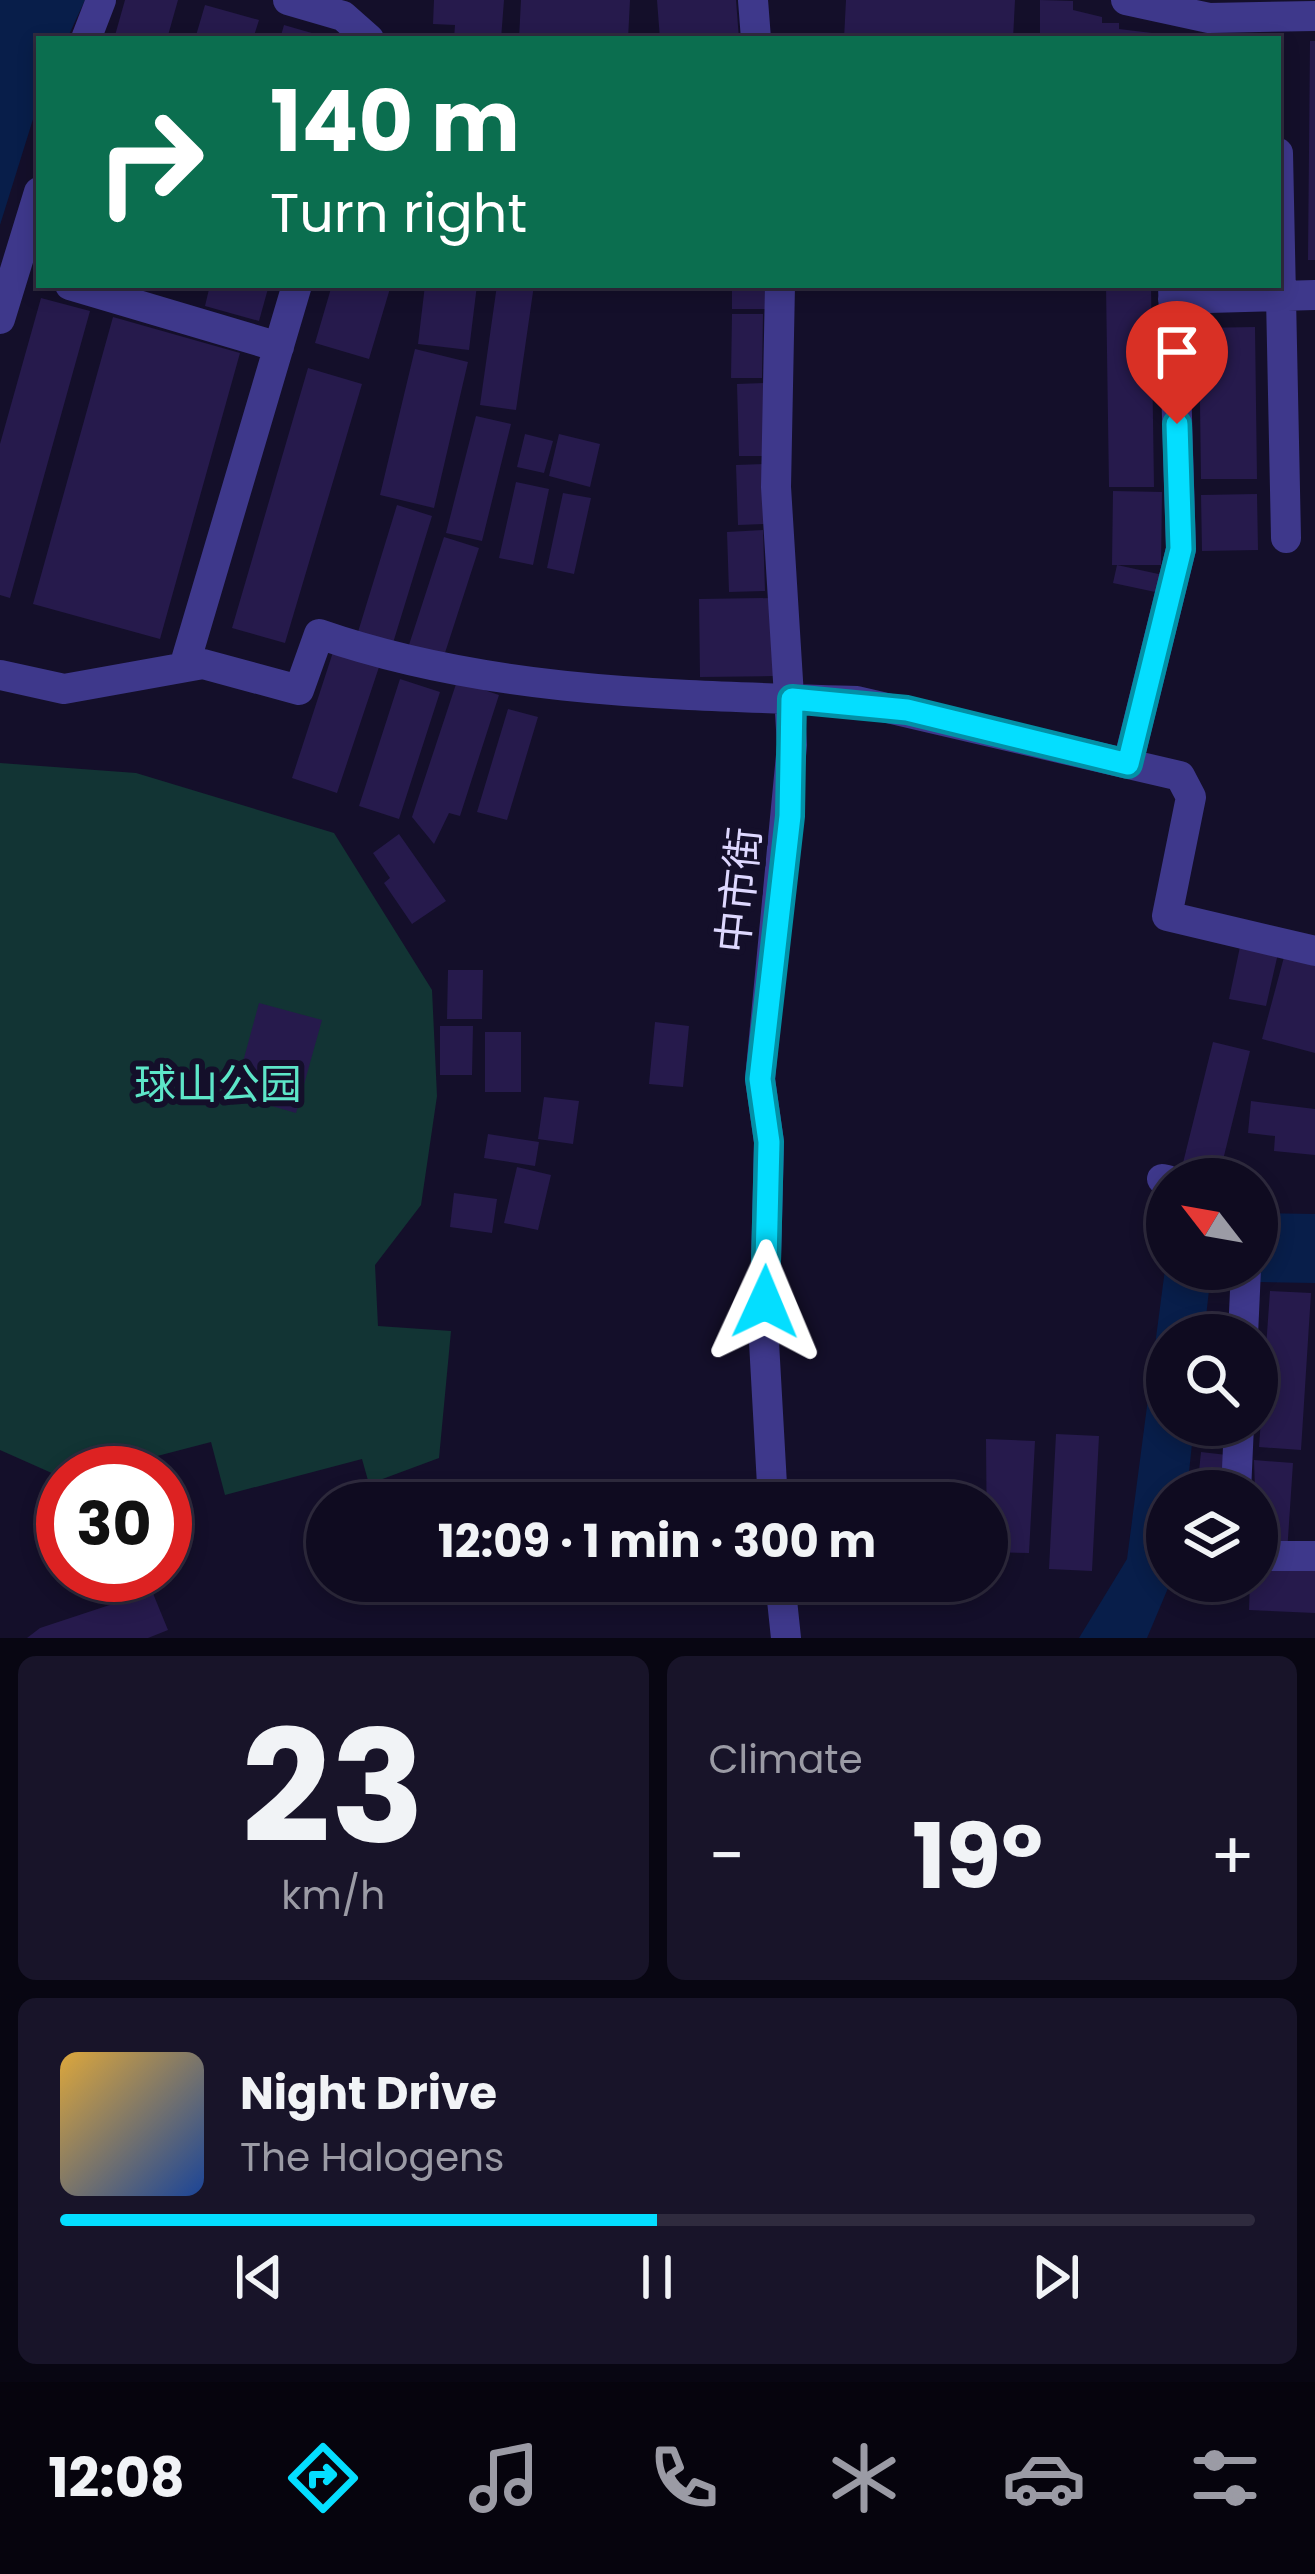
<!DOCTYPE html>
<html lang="en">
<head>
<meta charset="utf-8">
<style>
  body { margin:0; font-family:Poppins,"Noto Sans SC",sans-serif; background:#181429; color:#f1f3f6; height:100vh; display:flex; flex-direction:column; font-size:45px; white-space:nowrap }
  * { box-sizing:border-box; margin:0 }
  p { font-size:39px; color:#9b9ba5 }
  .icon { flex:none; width:66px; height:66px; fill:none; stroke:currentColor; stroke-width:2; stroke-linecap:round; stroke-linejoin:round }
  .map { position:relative; height:1638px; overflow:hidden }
  .side { display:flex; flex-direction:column; gap:18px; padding:18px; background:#080612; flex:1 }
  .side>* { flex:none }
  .hud { position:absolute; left:36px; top:36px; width:1245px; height:252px; border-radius:0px; box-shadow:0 6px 18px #0003,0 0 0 3px #2f2b3e; background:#0b6e4f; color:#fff; overflow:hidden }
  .needle { width:78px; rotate:301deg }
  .tools { position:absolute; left:1146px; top:1158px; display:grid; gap:24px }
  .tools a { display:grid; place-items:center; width:132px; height:132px; border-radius:50%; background:#0f0b20; box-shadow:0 6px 18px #0003,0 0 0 3px #2f2b3e; font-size:60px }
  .speed { position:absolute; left:36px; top:1446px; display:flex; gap:24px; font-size:60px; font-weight:700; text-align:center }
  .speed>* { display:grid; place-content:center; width:156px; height:156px; border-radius:50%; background:#0f0b20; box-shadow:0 6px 18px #0003,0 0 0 3px #2f2b3e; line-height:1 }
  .speed .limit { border:18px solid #d22; background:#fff; color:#111 }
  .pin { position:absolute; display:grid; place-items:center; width:102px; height:102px; color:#fff; margin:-123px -51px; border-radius:50% 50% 50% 0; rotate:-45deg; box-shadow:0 0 12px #0007 }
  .pin .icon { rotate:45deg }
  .me { position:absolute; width:132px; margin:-66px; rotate:1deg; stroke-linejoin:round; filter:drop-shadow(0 0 9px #0008) }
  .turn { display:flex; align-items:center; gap:42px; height:252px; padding:0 36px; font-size:54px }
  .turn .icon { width:156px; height:156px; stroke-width:2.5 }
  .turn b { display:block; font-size:84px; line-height:102px }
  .big { font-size:90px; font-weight:700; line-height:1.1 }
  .side .tile { flex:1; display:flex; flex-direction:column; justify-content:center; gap:18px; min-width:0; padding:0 42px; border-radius:18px; background:#181429 }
  .side .dial { align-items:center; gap:0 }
  .dial b { font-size:156px; line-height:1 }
  .song { display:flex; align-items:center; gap:36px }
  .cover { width:144px; height:144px; border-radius:18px; background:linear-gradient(135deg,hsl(40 70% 55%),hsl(220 70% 35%)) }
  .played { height:12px; border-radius:6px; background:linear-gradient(90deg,#04deff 50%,#2f2b3e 50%) }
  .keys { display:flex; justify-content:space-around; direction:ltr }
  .heat { display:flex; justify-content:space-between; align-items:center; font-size:66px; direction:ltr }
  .side .tiles { flex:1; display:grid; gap:18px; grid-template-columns:1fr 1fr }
  .tile:last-child { grid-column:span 2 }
  .trip { position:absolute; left:306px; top:1482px; width:702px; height:120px; border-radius:60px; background:#0f0b20; box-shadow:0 6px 18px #0003,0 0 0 3px #2f2b3e; font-weight:700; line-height:120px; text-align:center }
  .dock { display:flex; height:192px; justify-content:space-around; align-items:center; background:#06040d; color:#9b9ba5 }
  .dock .icon { width:84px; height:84px }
  .dock .selected { color:#04deff }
  .dock b { font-size:54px; color:#f1f3f6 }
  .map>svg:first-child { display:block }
</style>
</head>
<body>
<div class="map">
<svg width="1315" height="1638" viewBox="0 0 1315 1638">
  <rect width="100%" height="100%" fill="#140f2a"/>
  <path fill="#123434" d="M0 763 136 773 334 833 432 990 437 1096 421 1205 375 1265 378 1326 451 1331 439 1458 369 1484 362 1459 225 1495 211 1442 92 1473H63V1478L0 1450Z"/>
  <path fill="#081e4a" d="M0 0H85L67 39H39V100L0 225Z
    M1257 1213 1315 1214V1283L1210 1281 1204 1335H1167V1425H1194L1187 1491H1167V1581H1171L1147 1638H1079L1127 1559 1167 1254V1269H1257Z"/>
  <path fill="#261a4c" d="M125 0H178L167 39H114Z
    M434 0H504L501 39H454L455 25 433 24Z
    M521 0H630L628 39H519Z
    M657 0H736L739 39H660Z
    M846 0H1015L1013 39H844Z
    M1040 0 1073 1V10L1102 17V23H1119V29L1152 33V39H1040Z
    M205 5 259 20 253 39H195Z
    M284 25 329 38 328 39H280Z
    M1310 41H1315V260H1308Z
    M210 285H269L259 321 205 306Z
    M332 285H391L369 359 315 343Z
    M425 285H477L469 350 418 344Z
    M497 285H534L516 410 480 405Z
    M732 285H766V309H732Z
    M1106 285H1151L1154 487H1109Z
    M41 298 90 311 10 598 0 595V444Z
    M732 314H763L762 378H731Z
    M113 317 240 353 160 639 33 604Z
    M1255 327 1257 479H1201L1199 328Z
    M415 349 468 362 434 508 380 495Z
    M308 368 362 384 285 643 232 628Z
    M765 383 767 456H739L737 384Z
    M476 416 511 424 482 541 446 533Z
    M525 434 553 441 544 473 517 467Z
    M559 434 600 444 590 487 549 476Z
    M765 464 767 524 738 525 736 465Z
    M516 482 549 489 533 565 499 558Z
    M1113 491 1162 492 1161 565H1112Z
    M563 493 591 498 574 574 547 568Z
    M1257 494 1258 550 1202 551 1201 495Z
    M397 505 432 516 393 643 358 632Z
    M763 530 765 591 729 592 727 532Z
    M444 537 479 548 443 659 408 648Z
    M1117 565 1163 575 1160 593 1113 583Z
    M773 598 774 676 700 677 699 599Z
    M334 649 380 664 337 793 292 778Z
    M400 679 440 692 399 819 359 806Z
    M457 681 499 695 460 816 449 813 434 844 412 817Z
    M508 709 538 717 507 820 477 812Z
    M399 834 446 901 412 924 384 883 390 878 373 853Z
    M1241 942 1279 949 1266 1006 1229 999Z
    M1284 957 1315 966V1053L1262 1039Z
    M448 970H483L482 1019H447Z
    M259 1003 322 1020 296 1113 234 1095Z
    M655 1022 689 1026 683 1087 649 1084Z
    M440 1026H473L472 1075H440Z
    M485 1032H521V1092H485Z
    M1213 1042 1250 1051 1219 1176 1182 1167Z
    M544 1097 579 1101 573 1144 538 1139Z
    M1251 1101 1315 1109V1155L1274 1151 1275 1136 1248 1133Z
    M488 1134 539 1142 535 1166 484 1158Z
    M517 1167 551 1175 538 1230 504 1223Z
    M454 1193 497 1199 492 1233 450 1227Z
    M1270 1291 1311 1293 1301 1450 1259 1447Z
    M1056 1434 1099 1436 1092 1571 1049 1569Z
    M986 1439 1035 1441 1029 1553 987 1552Z
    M1201 1452 1227 1455 1223 1491H1197Z
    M1254 1460 1293 1463 1287 1553 1257 1551Z
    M1257 1568 1315 1570V1613L1249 1610 1250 1581H1257Z
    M152 1591 168 1630 148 1638H27L40 1628Z"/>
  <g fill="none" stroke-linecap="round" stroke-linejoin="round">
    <path stroke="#3e388b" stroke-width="30" d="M288 0 343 16 369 39
      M753 0 756 39
      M1126 0 1209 18 1315 16
      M86 39 101 0
      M1278 153 1286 538
      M70 285 279 347
      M1173 299 1315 295
      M0 319 39 192
      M184 667 297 285
      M0 675 64 689 203 664 299 690 319 634C492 694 675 695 857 701L1180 776 1191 797 1167 916 1315 951
      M1128 763 1181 549 1173 285
      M1162 1179 1167 1180
      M1243 1335 1246 1269
      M1236 1491 1239 1425
      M773 1503 764 1342 769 1142 760 1079 792 745 776 487 780 285
      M1257 1556H1315
      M780 1581 786 1638"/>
  </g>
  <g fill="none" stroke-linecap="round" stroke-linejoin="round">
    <defs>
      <path id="route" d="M765 1302 769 1142 760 1079 790 816 792 699 907 710 1128 764 1181 549 1177 424"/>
    </defs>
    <use href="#route" stroke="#0390a6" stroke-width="30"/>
    <use href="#route" stroke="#04deff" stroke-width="21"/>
  </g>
  <g text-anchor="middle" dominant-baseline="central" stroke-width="12" stroke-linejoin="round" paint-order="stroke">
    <g font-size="42" fill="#ded8ff" stroke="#140f2a">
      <text transform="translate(739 890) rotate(-84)">中市街</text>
    </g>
    <g font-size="42" fill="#5de6c8" stroke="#140f2a">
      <text x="218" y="1084">球山公园</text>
    </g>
  </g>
</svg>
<div class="tools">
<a><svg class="needle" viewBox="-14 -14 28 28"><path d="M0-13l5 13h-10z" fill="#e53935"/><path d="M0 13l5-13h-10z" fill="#9b9ba5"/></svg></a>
<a><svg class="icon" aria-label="search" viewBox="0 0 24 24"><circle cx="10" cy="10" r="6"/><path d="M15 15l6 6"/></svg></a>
<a><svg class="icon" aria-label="layers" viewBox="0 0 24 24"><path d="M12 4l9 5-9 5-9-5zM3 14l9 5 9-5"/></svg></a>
</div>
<div class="speed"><div class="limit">30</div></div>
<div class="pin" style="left:1177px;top:424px;background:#d93025"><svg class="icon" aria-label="arrive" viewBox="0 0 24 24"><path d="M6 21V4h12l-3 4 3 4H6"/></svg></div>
<svg class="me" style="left:765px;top:1302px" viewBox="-20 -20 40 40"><path d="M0-17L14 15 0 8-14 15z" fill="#04deff" stroke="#fff" stroke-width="4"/></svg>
<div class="trip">12:09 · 1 min · 300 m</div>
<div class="hud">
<div class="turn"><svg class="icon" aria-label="right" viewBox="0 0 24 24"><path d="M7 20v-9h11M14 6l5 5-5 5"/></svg><div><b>140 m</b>Turn right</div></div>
</div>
</div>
<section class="side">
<div class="tiles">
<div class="tile dial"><b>23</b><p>km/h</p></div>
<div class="tile"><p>Climate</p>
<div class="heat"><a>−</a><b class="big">19°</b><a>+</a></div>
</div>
<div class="tile">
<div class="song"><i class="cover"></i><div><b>Night Drive</b><p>The Halogens</p></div></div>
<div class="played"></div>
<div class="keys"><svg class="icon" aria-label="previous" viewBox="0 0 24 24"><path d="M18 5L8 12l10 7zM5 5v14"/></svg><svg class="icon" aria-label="pause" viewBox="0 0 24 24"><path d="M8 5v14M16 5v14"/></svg><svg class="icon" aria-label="next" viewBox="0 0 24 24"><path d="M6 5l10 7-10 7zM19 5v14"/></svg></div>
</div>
</div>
</section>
<nav class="dock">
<b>12:08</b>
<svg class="icon selected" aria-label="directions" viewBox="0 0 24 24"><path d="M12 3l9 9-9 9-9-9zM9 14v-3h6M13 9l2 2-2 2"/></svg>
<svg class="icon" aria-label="music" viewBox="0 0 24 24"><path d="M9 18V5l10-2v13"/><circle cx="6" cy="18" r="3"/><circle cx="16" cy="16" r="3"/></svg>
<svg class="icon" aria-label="phone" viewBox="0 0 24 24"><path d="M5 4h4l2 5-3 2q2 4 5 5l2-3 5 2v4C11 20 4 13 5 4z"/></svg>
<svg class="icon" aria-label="climate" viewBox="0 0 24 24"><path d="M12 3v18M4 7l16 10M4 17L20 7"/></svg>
<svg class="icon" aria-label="car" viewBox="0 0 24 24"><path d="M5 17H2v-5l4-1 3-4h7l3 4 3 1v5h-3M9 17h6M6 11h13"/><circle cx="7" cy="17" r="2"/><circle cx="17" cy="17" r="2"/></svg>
<svg class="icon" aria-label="filters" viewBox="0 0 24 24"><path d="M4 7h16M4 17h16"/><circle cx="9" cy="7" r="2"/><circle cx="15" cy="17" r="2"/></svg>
</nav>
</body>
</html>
